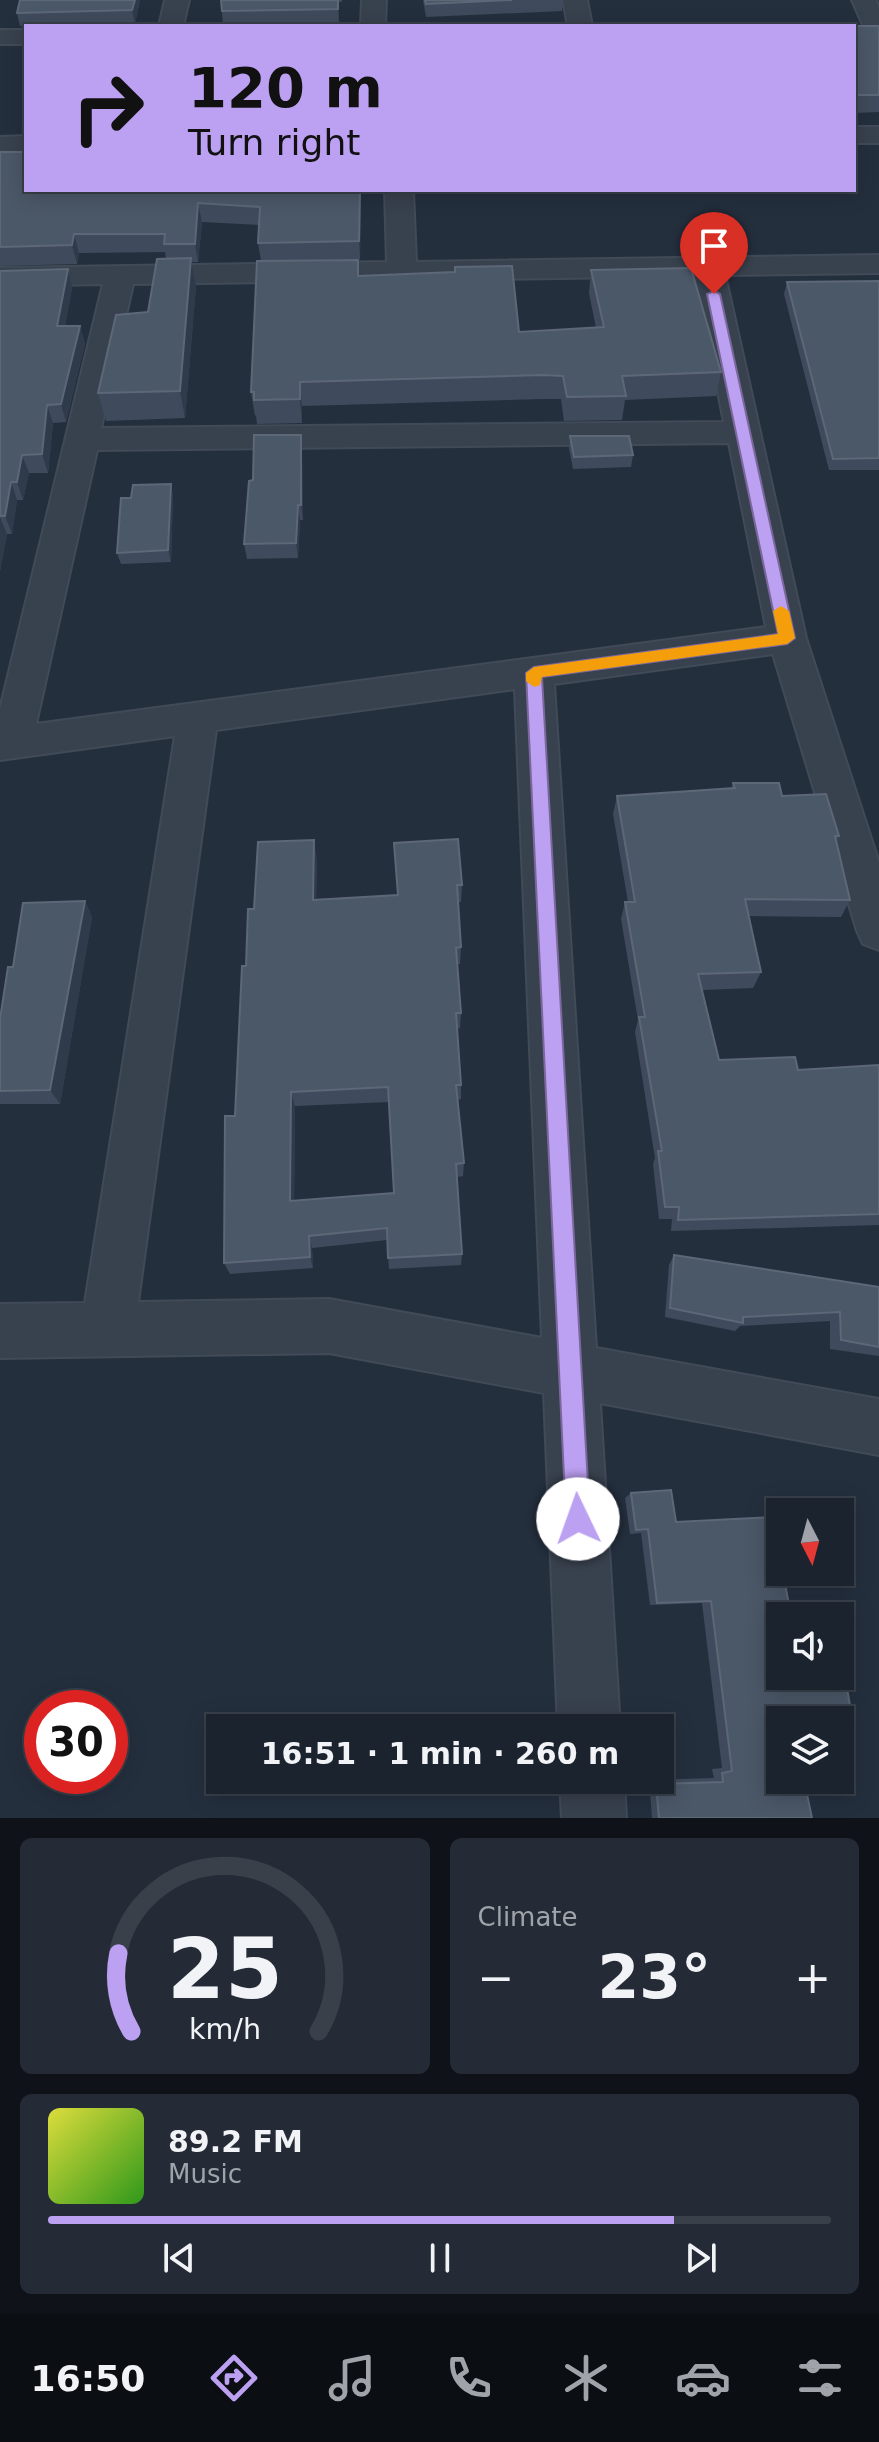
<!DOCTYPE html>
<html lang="en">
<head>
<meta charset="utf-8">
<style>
  body { margin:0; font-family:"DejaVu Sans",sans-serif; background:#242b36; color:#f1f3f6; height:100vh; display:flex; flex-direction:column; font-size:30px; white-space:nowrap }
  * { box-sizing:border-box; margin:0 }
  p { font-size:26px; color:#a0a4aa }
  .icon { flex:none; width:44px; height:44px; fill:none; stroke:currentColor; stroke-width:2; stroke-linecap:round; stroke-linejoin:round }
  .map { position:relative; height:1818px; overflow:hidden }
  .side { display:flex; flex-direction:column; gap:20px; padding:20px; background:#0f1319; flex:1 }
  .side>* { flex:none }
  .hud { position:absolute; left:24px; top:24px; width:832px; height:168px; border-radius:0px; box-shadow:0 4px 20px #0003,0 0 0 2px #39404a; background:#bca0f2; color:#111; overflow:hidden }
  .needle { width:52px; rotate:174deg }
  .fabs { position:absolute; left:766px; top:1498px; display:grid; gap:16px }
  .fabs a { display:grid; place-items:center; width:88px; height:88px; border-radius:0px; background:#1b232e; box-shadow:0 4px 20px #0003,0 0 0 2px #39404a; font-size:40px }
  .speed { position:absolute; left:24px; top:1690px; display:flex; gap:16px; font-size:40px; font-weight:700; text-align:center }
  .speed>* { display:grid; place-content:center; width:104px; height:104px; border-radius:50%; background:#1b232e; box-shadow:0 4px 20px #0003,0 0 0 2px #39404a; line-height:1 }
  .speed .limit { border:12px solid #d22; background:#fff; color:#111 }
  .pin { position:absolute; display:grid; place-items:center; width:68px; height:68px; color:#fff; margin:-82px -34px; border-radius:50% 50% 50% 0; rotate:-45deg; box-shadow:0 0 8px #0007 }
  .pin .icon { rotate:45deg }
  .me { position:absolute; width:88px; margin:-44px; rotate:357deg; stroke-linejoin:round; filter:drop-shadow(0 0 6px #0008) }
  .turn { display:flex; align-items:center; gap:28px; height:168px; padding:0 32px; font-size:36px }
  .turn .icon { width:104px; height:104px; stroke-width:2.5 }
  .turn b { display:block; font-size:56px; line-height:68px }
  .big { font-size:60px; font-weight:700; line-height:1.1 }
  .side .card { flex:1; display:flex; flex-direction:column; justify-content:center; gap:12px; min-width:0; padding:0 28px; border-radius:12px; background:#242b36 }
  .side .dial { align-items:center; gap:0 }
  .dial svg { height:208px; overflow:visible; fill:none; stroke:#39404a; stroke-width:7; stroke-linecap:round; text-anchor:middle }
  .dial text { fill:#f1f3f6; stroke:none }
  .song { display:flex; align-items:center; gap:24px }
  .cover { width:96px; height:96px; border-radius:12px; background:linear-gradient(135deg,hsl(60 70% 55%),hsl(110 70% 35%)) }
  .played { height:8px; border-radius:4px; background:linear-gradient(90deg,#bca0f2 80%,#39404a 80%) }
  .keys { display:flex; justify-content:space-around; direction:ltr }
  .heat { display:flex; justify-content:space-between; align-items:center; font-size:44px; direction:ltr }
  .side .tiles { flex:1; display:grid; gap:20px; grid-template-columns:1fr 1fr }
  .card:last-child { grid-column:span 2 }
  .trip { position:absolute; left:206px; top:1714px; width:468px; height:80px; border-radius:0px; background:#1b232e; box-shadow:0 4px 20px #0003,0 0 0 2px #39404a; font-weight:700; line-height:80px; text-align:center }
  .tab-bar { display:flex; height:128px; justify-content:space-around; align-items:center; background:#0b0e12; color:#a0a4aa }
  .tab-bar .icon { width:56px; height:56px }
  .tab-bar .on { color:#bca0f2 }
  .tab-bar b { font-size:36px; color:#f1f3f6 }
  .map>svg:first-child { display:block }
</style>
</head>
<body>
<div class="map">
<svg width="879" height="1818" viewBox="0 0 879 1818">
  <rect width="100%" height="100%" fill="#242f3e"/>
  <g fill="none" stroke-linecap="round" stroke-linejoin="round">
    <defs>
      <path id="street" d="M165 0H189L183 26H159Z
        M362 0H386L385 26H361Z
        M563 0H587L592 26H568Z
        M852 0H876L879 9V33L866 32Z
        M0 30H26V44H0Z
        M854 127H879V143H854Z
        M26 136V152L0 153V137Z
        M385 190H413L416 262 879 255V273L725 275 806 638 879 863V950L863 944 857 931 773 654 554 684 596 1348 879 1399V1455L600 1403 620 1728H558L544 1393 329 1353 0 1358V1304L85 1303 175 736 0 760V709L103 284 0 286V268L387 262ZM695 276 724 422 101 428 133 284ZM729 443 766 627 36 724 97 450ZM515 689 542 1338 329 1299 138 1302 216 730Z
        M560 1780H624L626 1818H562Z"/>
    </defs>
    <use href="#street" stroke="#414a57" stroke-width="4"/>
    <use href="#street" fill="#38414e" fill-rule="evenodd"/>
  </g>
  <path fill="#3f4b5c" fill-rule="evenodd" d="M20 0H140L135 24 20 26 17 13Z
    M221 0H342V2H338L339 22 223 25Z
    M423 0H563L562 11 426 17Z
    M854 26H879V112L854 113Z
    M0 152 361 190 360 259 261 261 258 243 259 225 202 222 198 262H192L196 286 185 418 106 421 98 393 148 312 166 259 165 252 79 253 77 264 0 266Z
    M68 269 72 288 65 326H80L85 344 66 422 53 423 48 473H29L23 500H17L12 534H7L0 571V271Z
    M591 270 721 372 716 396 625 400 622 420 564 421 561 399H543L302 406V423L257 424 256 415 255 416 251 392 359 275 519 332 596 328 589 293Z
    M879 281V470H829L784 294 787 282Z
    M301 435 302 451 303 520H300L298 558 247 559 244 544 253 480Z
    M570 436 633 455 631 467 573 469 569 448Z
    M173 495 171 562 121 564 117 553 131 498Z
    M733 783 782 796 839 836 836 841 850 900 841 917 749 916 761 972 753 988 702 990 719 1060 798 1070 879 1065V1225L671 1231 672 1219H659L653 1164 655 1158 635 1032 638 1020 621 919 625 902H628L613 814 617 796 731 789Z
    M317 859 316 899 398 895 462 885 461 902H458L461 947 460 964H457L461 1013 460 1028 457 1029 461 1085V1099L458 1100 464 1163 463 1176 457 1177 462 1254 461 1265 389 1269 387 1240 312 1248 313 1268 230 1274 224 1263 246 966 254 909ZM389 1102 394 1193 294 1201 295 1106Z
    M85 901 92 917 60 1104H0V1019L13 967Z
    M674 1255 879 1287V1356L830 1349V1321L740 1326 735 1331 665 1317 669 1265Z
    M631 1493 676 1522 780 1616 844 1671 780 1720 812 1818H652L649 1780 714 1778 712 1769 722 1768 702 1603 650 1605 641 1533 630 1534 625 1498Z"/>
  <path fill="#2f3b4b" d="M135 0H140L135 24 132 10Z
    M360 190H361L360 259 359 241Z
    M198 203 202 222 198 262 195 244Z
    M74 234 79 253 77 264 72 245Z
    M191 258 196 286 185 418 180 391Z
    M68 269 72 288 62 345 57 326Z
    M80 326 85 344 66 422 61 404Z
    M300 382 302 406V423L300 399Z
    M47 405 53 423 48 473 42 454Z
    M301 435 302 451 303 520 301 505Z
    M22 455 29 473 23 500 17 482Z
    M11 482 17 500 12 534 5 516Z
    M171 484 173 495 171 562 168 550Z
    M298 505 300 520 298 558 296 543Z
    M0 517 7 534 0 571Z
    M314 840 317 859 316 917 313 900Z
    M85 901 92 917 60 1104 50 1090Z
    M291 1092 295 1106 294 1213 290 1201Z
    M309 1236 312 1248 313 1268 310 1257Z"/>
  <path fill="#4b5868" stroke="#5c6777" stroke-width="2" fill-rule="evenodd" d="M20 0H135L132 10 17 13Z
    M221 0H338V9L222 11Z
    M425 0H512L426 4Z
    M851 26H879V95H854V26Z
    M0 152H26V190H360L359 241 258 243 260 207 198 203 195 244H164L165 234H74L72 245 0 247Z
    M191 258 180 391 98 393 116 315 148 312 157 259Z
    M358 260V276L455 272V267L512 266 519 332 604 327 591 270 691 268 721 372 622 376 626 396 567 397 563 376 544 375 300 382V399L254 400V392H251L257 261Z
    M68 269 57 326H80L61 404 47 405 42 454 22 455 17 482H11L5 516H0V271Z
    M879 281V458L833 459 787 282Z
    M254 435H301V505H298L296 543 244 544 249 481 253 480Z
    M570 436H629L633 455 574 457Z
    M171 484 168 550 117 553 121 498H131L133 485Z
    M733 783H779L782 796 826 794 839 836H835L850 900 745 899 761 972 698 974 719 1060 795 1057 798 1070 879 1065V1214L678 1220 679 1207H665L658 1151H662L639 1017H645L625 902H635L617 796 735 788Z
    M458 839 462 885H457L461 947 456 948 461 1013H456L461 1085H456L464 1163 456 1164 462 1254 388 1258 387 1228 309 1236 310 1257 224 1263 225 1116H235L242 966H246L248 909H254L258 842 314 840 313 900 398 895 394 843ZM388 1087 394 1193 290 1201 291 1092Z
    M85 901 50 1090 0 1091V1019L8 967H13L23 903Z
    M674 1255 879 1287V1347L841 1340 840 1312 743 1317V1323L670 1308Z
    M671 1490 676 1522 774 1517 780 1553V1572H783L791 1616H780V1676H840V1621H843L852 1671H844L854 1728H840V1720H780V1780H804L812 1818H659L656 1784 723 1782 722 1773 732 1771 711 1601 657 1603 648 1529 636 1530 631 1493Z"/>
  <path fill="#bca0f2" stroke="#7a689d" stroke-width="2" d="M714 291 720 294 795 638 787 644 542 677 590 1519 587 1528 578 1531 570 1528 566 1519 526 673 534 667 778 634 707 294Z"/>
  <path fill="#f59e0b" d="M781 606 789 611 795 638 787 644 542 677 540 685 534 687 526 681V673L534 667 778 634 773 611Z"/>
</svg>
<div class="fabs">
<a><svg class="needle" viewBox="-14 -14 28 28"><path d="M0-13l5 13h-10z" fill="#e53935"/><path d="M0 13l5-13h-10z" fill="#a0a4aa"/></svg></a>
<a><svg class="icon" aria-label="sound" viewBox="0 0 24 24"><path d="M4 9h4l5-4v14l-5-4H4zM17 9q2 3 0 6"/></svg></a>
<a><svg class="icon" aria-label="layers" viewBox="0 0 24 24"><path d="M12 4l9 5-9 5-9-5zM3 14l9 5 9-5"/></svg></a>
</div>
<div class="speed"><div class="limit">30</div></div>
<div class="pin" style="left:714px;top:294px;background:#d93025"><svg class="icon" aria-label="arrive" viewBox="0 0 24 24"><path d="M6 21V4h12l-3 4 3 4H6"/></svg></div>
<svg class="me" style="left:578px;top:1519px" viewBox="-20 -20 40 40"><circle r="19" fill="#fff"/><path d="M0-13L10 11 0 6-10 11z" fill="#bca0f2"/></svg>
<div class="trip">16:51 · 1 min · 260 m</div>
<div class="hud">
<div class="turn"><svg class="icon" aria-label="right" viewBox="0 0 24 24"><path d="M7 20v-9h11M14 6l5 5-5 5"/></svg><div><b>120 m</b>Turn right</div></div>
</div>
</div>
<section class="side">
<div class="tiles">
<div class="card dial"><svg viewBox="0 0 100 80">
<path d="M14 69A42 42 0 1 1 86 69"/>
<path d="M14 69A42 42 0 0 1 9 39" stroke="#bca0f2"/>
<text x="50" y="56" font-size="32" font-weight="700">25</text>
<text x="50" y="72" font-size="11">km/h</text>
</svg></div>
<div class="card"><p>Climate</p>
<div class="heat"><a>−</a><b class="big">23°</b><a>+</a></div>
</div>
<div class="card">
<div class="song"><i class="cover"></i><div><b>89.2 FM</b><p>Music</p></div></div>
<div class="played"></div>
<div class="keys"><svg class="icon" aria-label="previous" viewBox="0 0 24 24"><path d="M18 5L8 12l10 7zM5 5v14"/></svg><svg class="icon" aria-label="pause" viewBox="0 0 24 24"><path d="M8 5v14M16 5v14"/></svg><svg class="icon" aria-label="next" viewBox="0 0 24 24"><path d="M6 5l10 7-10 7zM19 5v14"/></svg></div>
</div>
</div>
</section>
<nav class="tab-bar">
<b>16:50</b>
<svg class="icon on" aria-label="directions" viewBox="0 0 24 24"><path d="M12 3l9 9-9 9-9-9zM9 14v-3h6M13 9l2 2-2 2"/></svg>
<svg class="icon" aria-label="music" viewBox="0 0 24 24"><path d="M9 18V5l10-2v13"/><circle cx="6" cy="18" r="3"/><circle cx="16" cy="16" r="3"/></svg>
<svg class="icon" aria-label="phone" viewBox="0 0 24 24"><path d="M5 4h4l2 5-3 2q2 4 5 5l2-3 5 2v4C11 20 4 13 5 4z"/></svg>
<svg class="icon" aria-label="climate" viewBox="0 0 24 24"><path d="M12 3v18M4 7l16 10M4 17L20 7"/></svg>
<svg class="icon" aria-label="car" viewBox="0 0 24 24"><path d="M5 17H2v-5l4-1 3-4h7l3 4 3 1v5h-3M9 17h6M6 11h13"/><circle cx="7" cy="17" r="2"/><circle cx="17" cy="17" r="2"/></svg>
<svg class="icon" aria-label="filters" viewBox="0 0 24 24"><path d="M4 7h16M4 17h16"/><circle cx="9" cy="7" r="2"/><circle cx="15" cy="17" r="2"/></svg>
</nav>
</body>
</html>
